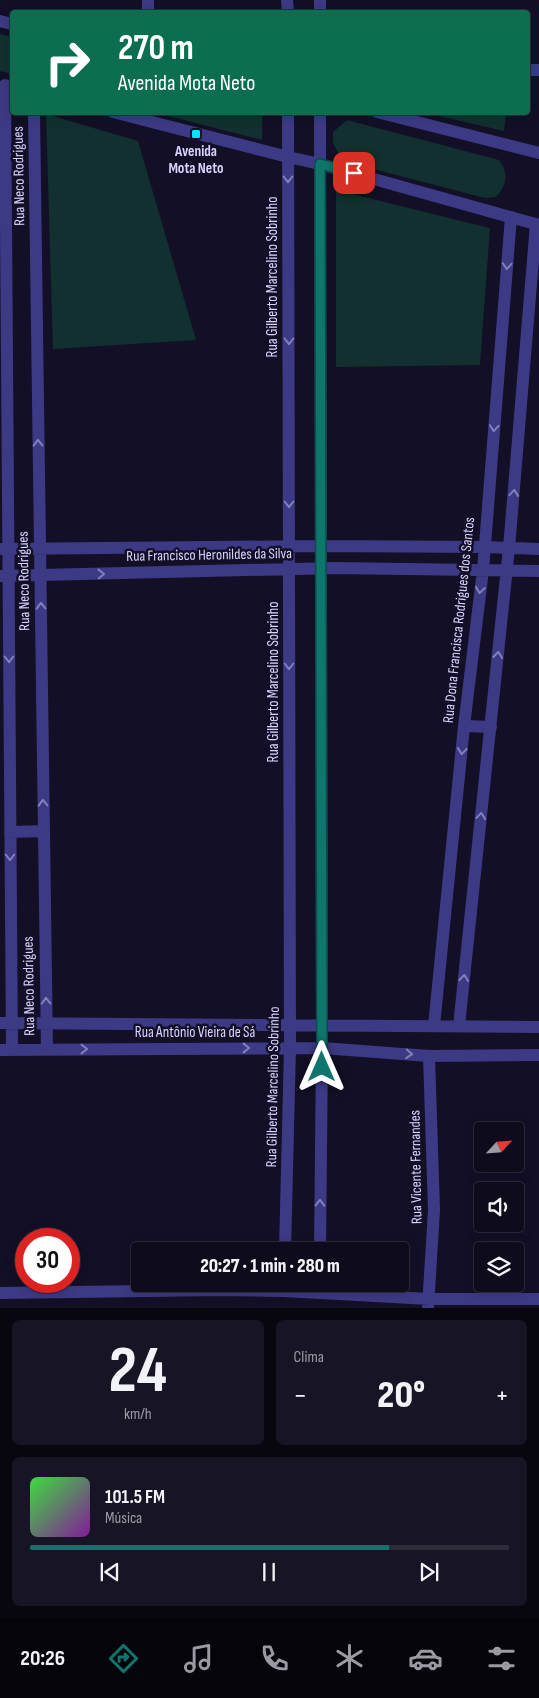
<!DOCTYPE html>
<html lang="pt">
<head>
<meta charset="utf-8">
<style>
  body { margin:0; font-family:"Sofia Sans Condensed",sans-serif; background:#171425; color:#f1f3f6; height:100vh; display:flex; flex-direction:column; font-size:19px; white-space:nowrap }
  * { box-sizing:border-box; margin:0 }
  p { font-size:16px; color:#9b9ba3 }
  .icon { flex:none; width:28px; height:28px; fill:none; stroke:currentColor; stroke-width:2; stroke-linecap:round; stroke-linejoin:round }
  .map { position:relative; height:1308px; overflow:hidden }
  .drawer { display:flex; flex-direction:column; gap:12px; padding:12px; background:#08060f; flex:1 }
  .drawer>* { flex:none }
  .hud { position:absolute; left:10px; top:10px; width:520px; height:105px; border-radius:5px; box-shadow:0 2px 12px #0003,0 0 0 1px #2e2b3b; background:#0b6e4f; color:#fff; overflow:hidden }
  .needle { width:32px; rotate:64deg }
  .buttons { position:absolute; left:474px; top:1122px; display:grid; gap:10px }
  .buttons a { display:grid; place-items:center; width:50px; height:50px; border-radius:5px; background:#0e0b1c; box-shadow:0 2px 12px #0003,0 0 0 1px #2e2b3b; font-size:25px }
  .speed { position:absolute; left:15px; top:1228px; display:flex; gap:10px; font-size:25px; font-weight:700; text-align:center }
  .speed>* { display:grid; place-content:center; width:65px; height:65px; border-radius:50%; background:#0e0b1c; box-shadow:0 2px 12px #0003,0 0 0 1px #2e2b3b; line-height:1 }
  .speed .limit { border:8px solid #d22; background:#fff; color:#111 }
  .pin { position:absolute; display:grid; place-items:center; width:42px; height:42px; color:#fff; margin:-21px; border-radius:10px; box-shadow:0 2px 8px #0006 }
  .me { position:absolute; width:55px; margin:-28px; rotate:0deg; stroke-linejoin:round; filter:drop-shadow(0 0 4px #0008) }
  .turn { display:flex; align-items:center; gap:18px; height:105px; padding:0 25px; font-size:22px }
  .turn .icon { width:65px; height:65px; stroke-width:2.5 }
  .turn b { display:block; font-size:35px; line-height:42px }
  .big { font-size:38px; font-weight:800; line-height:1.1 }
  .drawer .widget { flex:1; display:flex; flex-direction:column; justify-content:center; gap:8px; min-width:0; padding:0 18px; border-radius:8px; background:#171425 }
  .drawer .dial { align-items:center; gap:0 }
  .dial b { font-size:65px; line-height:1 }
  .song { display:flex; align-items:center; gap:15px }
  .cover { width:60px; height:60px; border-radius:8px; background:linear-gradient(135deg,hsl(120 70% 55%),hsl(290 70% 35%)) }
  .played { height:5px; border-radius:2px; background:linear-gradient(90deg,#0f766e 75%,#2e2b3b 75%) }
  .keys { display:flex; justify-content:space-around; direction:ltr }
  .heat { display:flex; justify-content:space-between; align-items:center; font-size:28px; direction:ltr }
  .drawer .tiles { flex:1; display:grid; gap:12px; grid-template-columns:1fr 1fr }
  .widget:last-child { grid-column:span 2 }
  .trip { position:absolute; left:131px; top:1242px; width:278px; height:50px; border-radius:5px; background:#0e0b1c; box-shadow:0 2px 12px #0003,0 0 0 1px #2e2b3b; font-weight:800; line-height:50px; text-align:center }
  .tab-bar { display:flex; height:80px; justify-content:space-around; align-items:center; background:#06040b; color:#9b9ba3 }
  .tab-bar .icon { width:35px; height:35px }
  .tab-bar .active { color:#0f766e }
  .tab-bar b { font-size:22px; color:#f1f3f6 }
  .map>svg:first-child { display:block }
</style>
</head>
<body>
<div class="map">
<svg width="539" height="1308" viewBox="0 0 539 1308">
  <rect width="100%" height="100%" fill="#130f26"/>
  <path fill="#12302f" d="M0 34 12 37V74L0 71Z
    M157 113H262V140Z
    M426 113H506L504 131Z
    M46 114 138 141 196 340 53 349Z
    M347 120 499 160C509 172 507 186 496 197L485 198 342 161 333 143V132Z
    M336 190 490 228 480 365 336 367Z"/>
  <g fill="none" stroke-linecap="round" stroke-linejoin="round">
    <path stroke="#3d3a85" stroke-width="12" d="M287 0 288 12
      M320 0V12
      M148 12V0
      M0 21 12 24
      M528 70H539
      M5 85 12 1049
      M34 112 47 1049
      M113 112 288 157 320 164 539 225
      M320 112 322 1048 320 1251
      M377 112 539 153
      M2 549 321 546 485 547 539 549
      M0 576 334 568 539 571
      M464 726 491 727
      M10 832 44 831
      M0 1023 539 1027
      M434 1026 464 726 483 570 511 217
      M459 1026 509 548 536 224
      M0 1050 322 1048 429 1056 539 1055
      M285 1251 290 1048 288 112
      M0 1293 220 1290 284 1291 429 1299H539
      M428 1308 434 1210 429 1056"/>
  </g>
  <defs><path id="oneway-chevron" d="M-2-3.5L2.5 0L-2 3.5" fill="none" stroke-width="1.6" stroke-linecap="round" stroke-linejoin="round" transform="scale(1.25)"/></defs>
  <g stroke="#837fbc">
    <use href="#oneway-chevron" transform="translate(288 179) rotate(90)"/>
    <use href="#oneway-chevron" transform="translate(507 266) rotate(94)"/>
    <use href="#oneway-chevron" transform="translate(289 341) rotate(90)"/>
    <use href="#oneway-chevron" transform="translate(494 428) rotate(94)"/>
    <use href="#oneway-chevron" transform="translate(38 443) rotate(-91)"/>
    <use href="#oneway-chevron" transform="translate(514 493) rotate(-85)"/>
    <use href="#oneway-chevron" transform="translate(289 504) rotate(90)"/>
    <use href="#oneway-chevron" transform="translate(101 574) rotate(-1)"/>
    <use href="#oneway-chevron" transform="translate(480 590) rotate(98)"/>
    <use href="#oneway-chevron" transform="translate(41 606) rotate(-91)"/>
    <use href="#oneway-chevron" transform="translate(498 655) rotate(-84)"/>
    <use href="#oneway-chevron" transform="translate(9 659) rotate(90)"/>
    <use href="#oneway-chevron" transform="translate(289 666) rotate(90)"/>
    <use href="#oneway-chevron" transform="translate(462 751) rotate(96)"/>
    <use href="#oneway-chevron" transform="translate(43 803) rotate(-91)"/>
    <use href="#oneway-chevron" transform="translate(481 816) rotate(-84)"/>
    <use href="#oneway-chevron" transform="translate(10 857) rotate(90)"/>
    <use href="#oneway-chevron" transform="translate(464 978) rotate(-84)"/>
    <use href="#oneway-chevron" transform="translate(46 1001) rotate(-91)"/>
    <use href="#oneway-chevron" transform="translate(246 1048)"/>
    <use href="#oneway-chevron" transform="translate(84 1049)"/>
    <use href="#oneway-chevron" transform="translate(409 1054) rotate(4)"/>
    <use href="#oneway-chevron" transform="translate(320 1203) rotate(-89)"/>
  </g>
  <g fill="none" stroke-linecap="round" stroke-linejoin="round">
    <defs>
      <path id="route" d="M322 1067 320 164 354 173"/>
    </defs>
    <use href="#route" stroke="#0a4d48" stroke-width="12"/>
    <use href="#route" stroke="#0f766e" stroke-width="9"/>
  </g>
  <rect fill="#00e5ff" stroke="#130f26" stroke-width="2" x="191" y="129" width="10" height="10" rx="2.5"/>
  <g text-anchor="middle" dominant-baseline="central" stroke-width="5" stroke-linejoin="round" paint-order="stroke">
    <g font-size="15" font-weight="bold" fill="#d9d4ff" stroke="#130f26">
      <text x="196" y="151">Avenida<tspan x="196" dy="17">Mota Neto</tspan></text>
    </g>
    <g font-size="15" fill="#d9d4ff" stroke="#130f26">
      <text transform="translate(19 176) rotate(-91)">Rua Neco Rodrigues</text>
      <text transform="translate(272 277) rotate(-90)">Rua Gilberto Marcelino Sobrinho</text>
      <text transform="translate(209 555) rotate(-1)">Rua Francisco Heronildes da Silva</text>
      <text transform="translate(24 581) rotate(-91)">Rua Neco Rodrigues</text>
      <text transform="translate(459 620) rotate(-84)">Rua Dona Francisca Rodrigues dos Santos</text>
      <text transform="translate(273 682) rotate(-90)">Rua Gilberto Marcelino Sobrinho</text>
      <text transform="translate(29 986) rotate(-91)">Rua Neco Rodrigues</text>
      <text x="195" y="1032">Rua Antônio Vieira de Sá</text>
      <text transform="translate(273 1087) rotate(-89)">Rua Gilberto Marcelino Sobrinho</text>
      <text transform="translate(416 1167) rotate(-91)">Rua Vicente Fernandes</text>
    </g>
  </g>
</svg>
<div class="buttons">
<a><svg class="needle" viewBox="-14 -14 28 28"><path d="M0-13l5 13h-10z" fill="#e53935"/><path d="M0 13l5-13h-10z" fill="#9b9ba3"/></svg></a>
<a><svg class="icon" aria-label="sound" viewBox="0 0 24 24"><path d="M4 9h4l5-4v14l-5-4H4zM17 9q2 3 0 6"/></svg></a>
<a><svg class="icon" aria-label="layers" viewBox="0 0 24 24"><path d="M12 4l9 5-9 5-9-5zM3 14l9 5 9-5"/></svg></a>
</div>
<div class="speed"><div class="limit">30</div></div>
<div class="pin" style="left:354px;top:173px;background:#d93025"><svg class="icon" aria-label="arrive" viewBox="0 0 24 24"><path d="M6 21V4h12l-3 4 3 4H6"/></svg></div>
<svg class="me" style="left:322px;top:1067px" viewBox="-20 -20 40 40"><path d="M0-17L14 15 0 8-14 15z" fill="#0f766e" stroke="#fff" stroke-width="4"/></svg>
<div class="trip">20:27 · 1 min · 280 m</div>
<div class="hud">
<div class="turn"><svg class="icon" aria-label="right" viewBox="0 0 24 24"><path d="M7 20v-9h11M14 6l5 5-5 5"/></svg><div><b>270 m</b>Avenida Mota Neto</div></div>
</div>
</div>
<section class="drawer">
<div class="tiles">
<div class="widget dial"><b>24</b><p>km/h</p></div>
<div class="widget"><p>Clima</p>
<div class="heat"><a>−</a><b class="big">20°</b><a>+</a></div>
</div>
<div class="widget">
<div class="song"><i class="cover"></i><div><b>101.5 FM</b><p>Música</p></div></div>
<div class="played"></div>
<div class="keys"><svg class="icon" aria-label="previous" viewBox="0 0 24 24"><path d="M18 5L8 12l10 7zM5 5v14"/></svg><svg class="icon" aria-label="pause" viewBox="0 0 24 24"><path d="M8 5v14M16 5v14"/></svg><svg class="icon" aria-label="next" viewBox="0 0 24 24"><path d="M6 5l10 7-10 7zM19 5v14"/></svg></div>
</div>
</div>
</section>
<nav class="tab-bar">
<b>20:26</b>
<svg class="icon active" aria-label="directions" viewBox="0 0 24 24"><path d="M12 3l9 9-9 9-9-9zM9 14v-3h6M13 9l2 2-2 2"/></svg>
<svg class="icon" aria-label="music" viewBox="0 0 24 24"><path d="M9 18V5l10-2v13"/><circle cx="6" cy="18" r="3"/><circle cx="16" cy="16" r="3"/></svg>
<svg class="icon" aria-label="phone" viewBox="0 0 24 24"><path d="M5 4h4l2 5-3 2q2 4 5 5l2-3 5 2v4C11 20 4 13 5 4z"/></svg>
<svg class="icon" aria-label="climate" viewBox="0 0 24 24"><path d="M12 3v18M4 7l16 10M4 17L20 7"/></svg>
<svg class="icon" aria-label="car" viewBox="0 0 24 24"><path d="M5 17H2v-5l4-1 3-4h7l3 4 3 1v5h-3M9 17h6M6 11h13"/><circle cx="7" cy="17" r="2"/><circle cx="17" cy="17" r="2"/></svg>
<svg class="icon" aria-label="filters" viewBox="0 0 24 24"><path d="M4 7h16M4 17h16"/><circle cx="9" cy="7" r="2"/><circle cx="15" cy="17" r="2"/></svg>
</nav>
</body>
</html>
